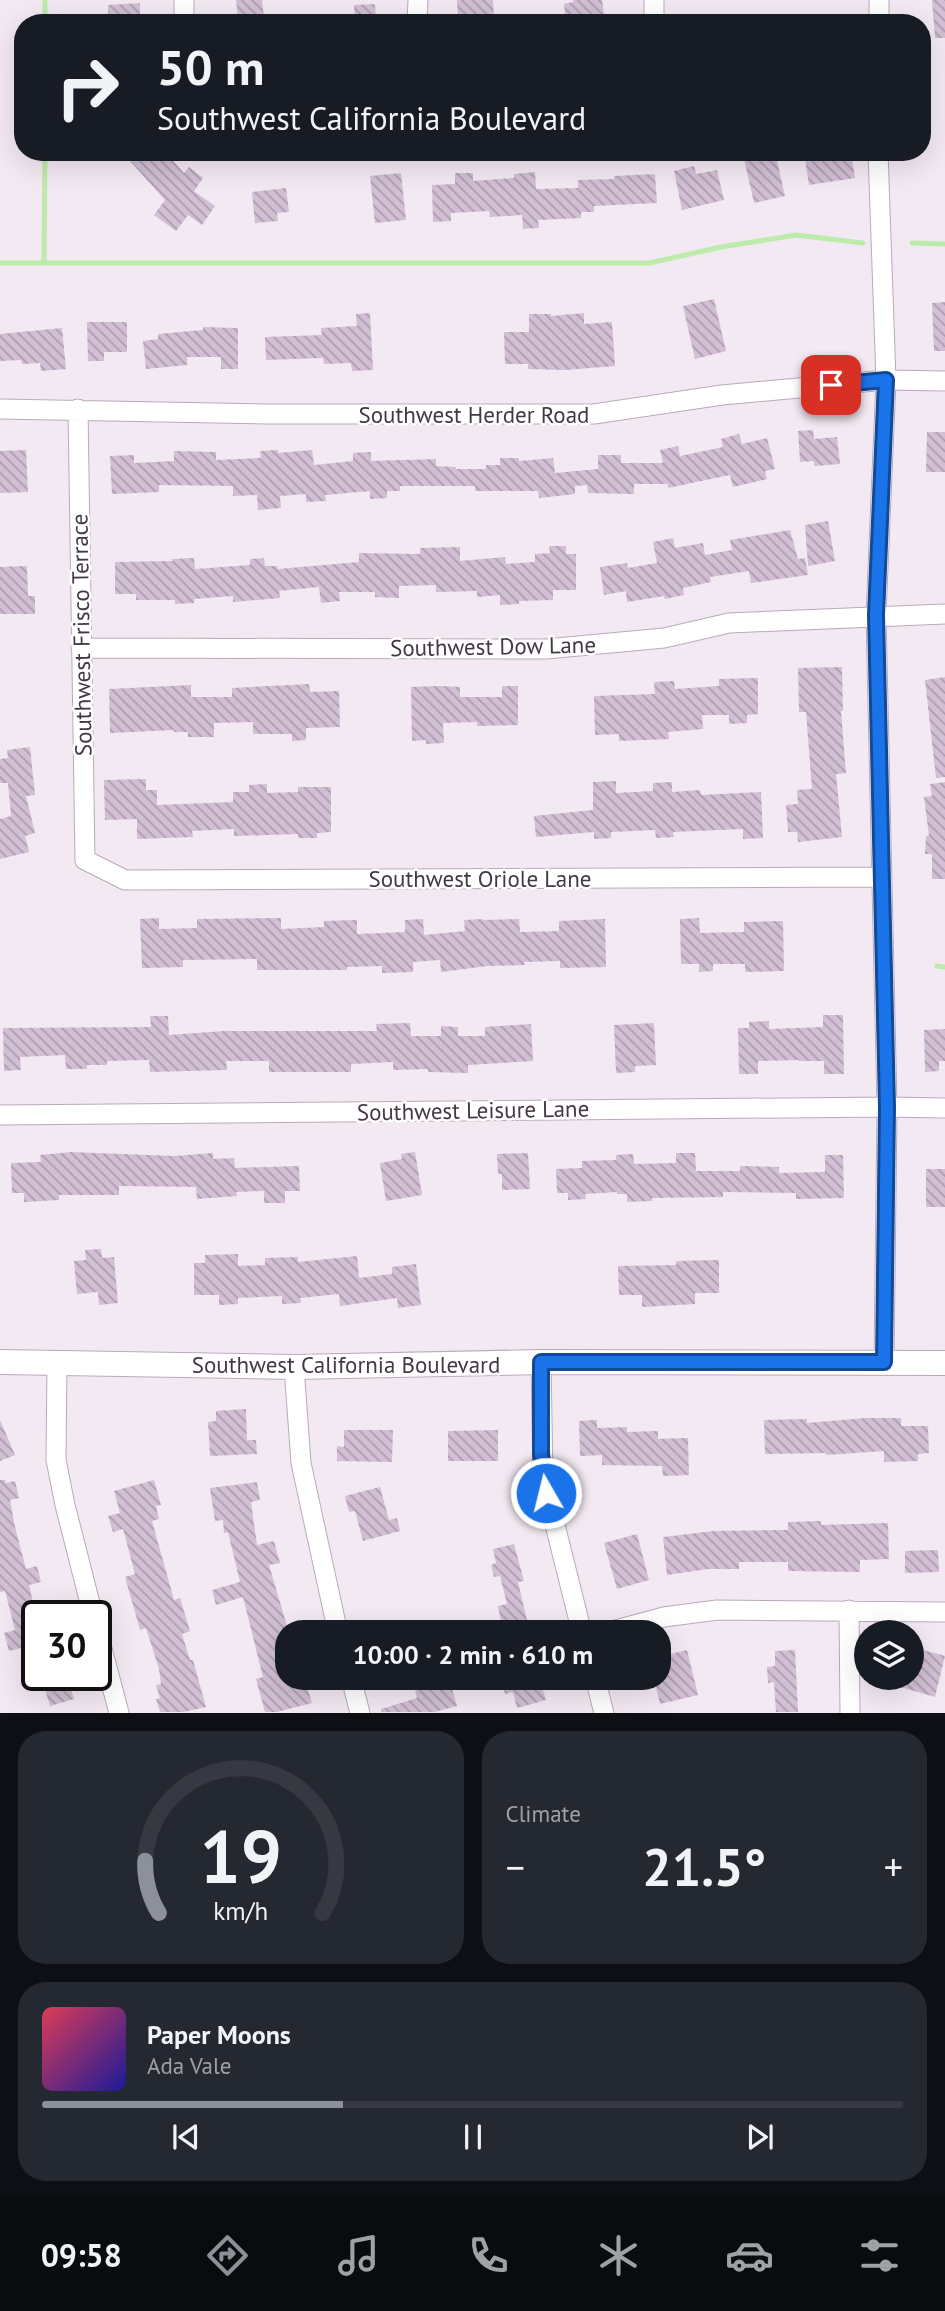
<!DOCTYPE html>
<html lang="en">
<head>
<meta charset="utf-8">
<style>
  body { margin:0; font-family:"PT Sans",sans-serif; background:#242831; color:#f1f3f6; height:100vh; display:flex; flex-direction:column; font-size:26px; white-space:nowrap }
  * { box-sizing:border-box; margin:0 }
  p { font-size:23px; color:#9ea1a6 }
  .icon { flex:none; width:38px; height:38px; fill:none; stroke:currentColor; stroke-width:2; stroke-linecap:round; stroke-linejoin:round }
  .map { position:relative; height:1713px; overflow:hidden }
  .side { display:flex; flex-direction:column; gap:18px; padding:18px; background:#0d0f14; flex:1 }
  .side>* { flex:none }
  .guide { position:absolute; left:14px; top:14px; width:917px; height:147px; border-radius:28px; box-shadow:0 7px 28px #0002; background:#171b24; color:#f1f3f6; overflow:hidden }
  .controls { position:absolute; left:854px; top:1620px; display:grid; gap:14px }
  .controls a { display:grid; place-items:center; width:70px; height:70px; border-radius:50%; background:#171b24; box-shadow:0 7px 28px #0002; font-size:35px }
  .speed { position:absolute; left:21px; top:1600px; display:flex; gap:14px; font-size:35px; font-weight:700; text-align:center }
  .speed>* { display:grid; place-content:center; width:91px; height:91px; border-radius:50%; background:#171b24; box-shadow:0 7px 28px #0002; line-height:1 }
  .speed .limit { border:4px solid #111; border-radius:10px; background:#fff; color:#111 }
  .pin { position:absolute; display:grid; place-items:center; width:60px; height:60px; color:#fff; margin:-30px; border-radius:14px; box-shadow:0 4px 10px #0006 }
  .me { position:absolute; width:77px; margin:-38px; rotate:352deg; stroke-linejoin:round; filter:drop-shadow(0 0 5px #0008) }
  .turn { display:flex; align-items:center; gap:24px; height:147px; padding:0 28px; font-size:32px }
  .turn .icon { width:91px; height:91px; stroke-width:2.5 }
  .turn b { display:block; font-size:49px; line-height:60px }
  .big { font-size:52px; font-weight:700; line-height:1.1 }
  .side .widget { flex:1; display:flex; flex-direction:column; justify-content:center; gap:10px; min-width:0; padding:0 24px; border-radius:28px; background:#242831 }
  .side .dial { align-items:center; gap:0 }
  .dial svg { height:182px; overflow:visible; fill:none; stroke:#363941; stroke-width:7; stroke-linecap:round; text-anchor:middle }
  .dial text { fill:#f1f3f6; stroke:none }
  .song { display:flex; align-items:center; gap:21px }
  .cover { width:84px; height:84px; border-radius:10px; background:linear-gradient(135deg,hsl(350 70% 55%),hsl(240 70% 35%)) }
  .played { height:7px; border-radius:4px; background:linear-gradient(90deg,#8c9099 35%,#363941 35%) }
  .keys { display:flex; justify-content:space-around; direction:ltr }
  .heat { display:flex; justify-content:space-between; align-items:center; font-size:38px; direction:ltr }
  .side .tiles { flex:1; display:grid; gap:18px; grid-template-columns:1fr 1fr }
  .widget:last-child { grid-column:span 2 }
  .trip { position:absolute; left:275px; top:1620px; width:396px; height:70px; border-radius:28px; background:#171b24; box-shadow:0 7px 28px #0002; font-weight:700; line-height:70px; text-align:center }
  .dock { display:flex; height:112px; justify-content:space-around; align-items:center; background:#090b0e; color:#9ea1a6 }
  .dock .icon { width:49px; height:49px }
  .dock .active { color:#8c9099 }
  .dock b { font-size:32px; color:#f1f3f6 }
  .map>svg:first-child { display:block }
</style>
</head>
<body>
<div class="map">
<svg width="945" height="1713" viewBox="0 0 945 1713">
  <defs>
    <pattern id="building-back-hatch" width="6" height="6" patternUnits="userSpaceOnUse" patternTransform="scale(1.75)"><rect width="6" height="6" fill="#d2bfd4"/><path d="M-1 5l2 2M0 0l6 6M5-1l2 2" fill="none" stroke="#ac9cae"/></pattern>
  </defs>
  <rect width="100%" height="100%" fill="#f3e9f3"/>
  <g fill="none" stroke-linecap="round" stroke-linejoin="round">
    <path stroke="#bcebaa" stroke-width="5" d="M45 23V0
      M912 243 945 244
      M0 263H649L721 247 796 235 863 243
      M44 263 45 152
      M937 966 945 967"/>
  </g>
  <path fill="url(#building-back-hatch)" d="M236 0H262L264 17 238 20Z
    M457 0H493L494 20 458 22Z
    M573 0H602L605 21 566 23 564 4 573 2Z
    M932 0H945V38H935Z
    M140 3V23H108V5Z
    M375 4 376 23H355L354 5Z
    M122 152H165L184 173 189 167 203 178 194 191 215 206 202 225 188 215 176 231 154 215 165 200Z
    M757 152H775L785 196 754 203 744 159 758 156Z
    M804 152H851L855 178 809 185Z
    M694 166 696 174 717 170 724 200 682 210 674 171Z
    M535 172 536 189 578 188V180L614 179V176L655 174 657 203 594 206V212H581V218L538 220 539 228 523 229 522 215 490 217 489 211 451 213V221L433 222 432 185 455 184V173H473V181L514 178V174Z
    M401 173 406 220 375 223 370 176Z
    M286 188 289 212 277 213 278 221 255 223 252 192Z
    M714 299 726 351 695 359 683 306Z
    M945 302V351H934L932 303Z
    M370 313 373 370 352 371 351 363 324 364 323 358 266 360 265 337 322 335 321 328 357 326 356 314Z
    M584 313V324L612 322 615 366 566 370 528 369V364H505L504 332H529V314H551V316Z
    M87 322H127V352H104V361H88Z
    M203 327 238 328V369H221V357H187V365L146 369 143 341 158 339V334L203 330Z
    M62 328 66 369 41 371 40 363 22 364 21 360 0 361V334Z
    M813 430 814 439 837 437 840 464 814 466V461L800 462 798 431Z
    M927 432H945V472H926Z
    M739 434 742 444 767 438 775 469 765 471 767 479 733 487 730 475 668 488V484H634V494L588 493 587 485 575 486V494L539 498 538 491H475V486H400V491H387V498L370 499V491L325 495 326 501 306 502V494L280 496 281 508 258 510 257 495 233 496V486L159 485V492L112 494 110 456 134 455V463L174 461V451L216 452V460L261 458 260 451 278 450V453L312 450 314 465 353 461V453L371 452V461L436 459V466L456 467V469H486V465H500V458H519V461L553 458 555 473 598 469V455H621V463H663L660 450 678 446 680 456 723 447 721 439Z
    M26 450 28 492 0 493V451Z
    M828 521 835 561 808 566 805 525Z
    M790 530 798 559 805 558 808 575 751 583 749 571 710 577 711 582 683 588 684 595 665 599 664 596 627 602 626 591 604 595 600 567 627 563 628 568 657 563 653 542 673 538 675 548 703 543 705 555 732 550 730 540Z
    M549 546H566V554H576V590H553V600L519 601V604L500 605V595L477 597V591L436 592V585L399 586V598L375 597V592H339L340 601 321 603 319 587 279 591 280 598 233 602V596L194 599V603L175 604V600H136V594H115V562L173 561 172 559 194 558 195 569 250 565V559L264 558 265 566H277L278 569 359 562V553L420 554V548L460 547V561L505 557 506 564 535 562V554L550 553Z
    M27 566 28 596H35V614H0V567Z
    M842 667 843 711H841L846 773 836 774 842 837 798 842 797 832H788L786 805 798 804 797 790 812 789 806 712H799L798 668Z
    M945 677V777L936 778 925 680Z
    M758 678V714L747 715V723L729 724V715H702L703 729 668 732 669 739 619 741V734L595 735 594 696 655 694 654 682 674 681 675 689 719 686V679Z
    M309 684 310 692 339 691 340 727 306 728V740L292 741V734H253V722L214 723V737H188V732H174V730L110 733 109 689 191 685V697H232V688Z
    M440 686 460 687V697H502V686H518V725L477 726V722L443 723 444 743 426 744V740L412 741 411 687Z
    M30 747 35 795 26 796 35 833 25 836 29 852 0 859V819L11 816 8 783H0V759L8 758 7 750Z
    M146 779V790H157V805L233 802V792H249V785L267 784V793L298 792V787H331V832L317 833V838H298V834L234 836V829L192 831 193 837 137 839V819L105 820 104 780Z
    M616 781V793L653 791V783L672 782V792L700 790 701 795 761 792 763 838 743 839V829L673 832 674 837 656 838 655 830 611 832V838L594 839V832L536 837 534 816 593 810V782Z
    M945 782V879H932V854H925L926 836H929L924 797 932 796 930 784Z
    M159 918V929L197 928V919L281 918V929L324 927V921L357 920V934L405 932V920L423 919 424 935 465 931 464 920 483 919V920L519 919 520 932 559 931V921L605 919 606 967 560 968V961L524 962 525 965 487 966 441 972 440 960 413 962V972L382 973V966L347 967V970H257V959L183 960V967L142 968 140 919Z
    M699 918 700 933 744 932V922L783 921 784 971 745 972V964H713V971L699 972V964H681L680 919Z
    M823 1015H843L844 1074H824V1061H799V1060L758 1061V1074H739L738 1028H749V1022L769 1021V1029L823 1027Z
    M150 1016H168L169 1035 224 1031H377L376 1024 410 1023 411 1036H441V1026L458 1027V1036H485V1027L531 1024 533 1061 468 1065V1073L428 1072V1069L393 1070V1062L351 1064V1072H269V1061H226L227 1070 150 1072 149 1060 107 1061V1065H87V1069H66L65 1055 20 1057 21 1070 4 1071 3 1028 151 1027Z
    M654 1023 656 1065 635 1066V1072L616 1073 614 1025Z
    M945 1029V1061H939V1071L925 1072 924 1030Z
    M71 1152 174 1156 213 1153V1159L234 1158 235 1168 299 1166 300 1191H285V1203H264V1191L236 1192 237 1196 197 1199 196 1187 119 1186V1195H59V1200L24 1202V1193H12L11 1163 41 1162 40 1155Z
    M415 1152 422 1195 386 1201 380 1163 402 1159 401 1154Z
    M528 1153 530 1189 502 1190V1174H498L497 1154Z
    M676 1153H695L696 1171H740V1166L779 1167V1173L825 1172V1155H843L844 1198 796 1199V1193L723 1192V1197L652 1198V1201L627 1202V1194H617V1192L585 1194 586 1199 568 1200V1193H557L556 1169 582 1168V1161L616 1160V1155L633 1154 634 1164 676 1163Z
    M926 1169H945V1207H926Z
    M101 1249 102 1258 114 1257 118 1303 99 1305 98 1292 77 1294 74 1261 86 1260 85 1250Z
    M238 1254V1266L265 1265V1258L298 1257V1262L357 1256 359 1278 392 1274V1267L416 1264 421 1305 398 1308 397 1298 340 1306 339 1294 300 1298 301 1303 282 1304V1296L238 1298V1304L219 1305V1295H194V1263H205V1255Z
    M719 1260V1293H695V1304L642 1307V1295H619L618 1266 676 1265V1261Z
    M246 1409 247 1440H256L257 1454 210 1456 208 1422 216 1421V1411Z
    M865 1418H901V1426H928L929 1453 918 1454V1461L884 1462V1451L826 1455V1453L765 1454 764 1420 807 1419V1423Z
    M0 1420 15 1455 0 1461Z
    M597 1420V1428L627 1427V1432L658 1431V1439L688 1438 689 1475 663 1476 662 1466 602 1465V1455L580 1456 579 1421Z
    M344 1430H393L392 1462 337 1461V1446L344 1447Z
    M498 1430V1461H448V1431Z
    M0 1480H5L6 1483 15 1481 19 1498 10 1500 15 1527 26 1569 37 1566 41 1582 29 1585 37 1620V1644L9 1651 4 1633 15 1630 5 1591 0 1592Z
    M154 1480 161 1505 156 1506 159 1519 152 1521 174 1600 180 1598 190 1631 182 1634 190 1660H193L206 1707 184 1712H160L156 1699 160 1698 156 1685 161 1684 159 1669 146 1628 140 1630 125 1577 135 1574 123 1529 113 1532 108 1516 120 1513 114 1491Z
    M257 1482 260 1500 251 1502 257 1545 274 1541 280 1563 269 1565 287 1626V1678H292L295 1689 307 1686 312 1703 277 1712H265L256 1679 263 1677 243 1597 216 1605 212 1590 240 1582 228 1532 224 1533 223 1520 215 1521 210 1488Z
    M380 1487 389 1520 397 1518 400 1531 363 1541 355 1511 349 1512 345 1496Z
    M821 1521V1525L888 1523 889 1559 860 1560V1572L788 1571V1562H739V1569H708L667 1575 663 1537 714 1531 788 1530V1522Z
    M637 1534 649 1580 617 1589 604 1543Z
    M514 1544 524 1581 518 1582 530 1633H476V1627L501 1621 498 1606 507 1604 500 1576 494 1577 491 1565 496 1563 493 1549Z
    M938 1550 939 1572 905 1573V1551Z
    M912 1647 945 1656 935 1697 883 1682V1678H912Z
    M687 1650 698 1695 660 1704 654 1678H658V1657Z
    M795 1650 798 1712H776L774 1682 768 1683 767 1667 775 1666V1651Z
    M34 1675H67L74 1699 50 1706 45 1689 39 1691Z
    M412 1678H449L457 1706 435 1712H381V1709L417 1698Z
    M501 1678H547L548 1683 541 1684 546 1700 517 1708 513 1692 505 1694Z"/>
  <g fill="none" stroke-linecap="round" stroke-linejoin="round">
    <defs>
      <path id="minor" d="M184 0V23
        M417 23 418 0
        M654 23V0
        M879 23V0
        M878 152 886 380 876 615 887 1107 884 1362
        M0 409 266 414H594L722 395 886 380 945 381
        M78 409 85 860 125 880 880 877
        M81 648 546 649 664 638 729 623 945 614
        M0 1115 887 1107 945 1108
        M57 1362 56 1460 65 1505 93 1615
        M541 1362 543 1477 582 1633
        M294 1367 301 1463 338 1633
        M849 1610 850 1713
        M96 1626 119 1713
        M605 1633 664 1617 717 1610 945 1612
        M351 1678 360 1713
        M595 1678 604 1713"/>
      <path id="tertiary" d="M0 1362 294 1367 541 1362 945 1363"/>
    </defs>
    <use href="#minor" stroke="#baa9bb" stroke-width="21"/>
    <use href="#tertiary" stroke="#baa9bb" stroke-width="26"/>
    <use href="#minor" stroke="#fff" stroke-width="19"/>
    <use href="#tertiary" stroke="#fff" stroke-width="24"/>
  </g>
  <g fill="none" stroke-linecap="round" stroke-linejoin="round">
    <defs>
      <path id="route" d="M546 1493 541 1454V1362H884L887 1107 876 615 886 380 831 385"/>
    </defs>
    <use href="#route" stroke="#114b97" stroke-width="18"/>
    <use href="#route" stroke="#1a73e8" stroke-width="12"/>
  </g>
  <g text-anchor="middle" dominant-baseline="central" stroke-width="5" stroke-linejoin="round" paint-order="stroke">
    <g font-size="23" fill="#453846" stroke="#fff">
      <text x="474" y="414">Southwest Herder Road</text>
      <text transform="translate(81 635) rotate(-91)">Southwest Frisco Terrace</text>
      <text transform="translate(493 646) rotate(-1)">Southwest Dow Lane</text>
      <text x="480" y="878">Southwest Oriole Lane</text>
      <text transform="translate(473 1110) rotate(-1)">Southwest Leisure Lane</text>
      <text x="346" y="1364">Southwest California Boulevard</text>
    </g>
  </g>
</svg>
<div class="controls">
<a><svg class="icon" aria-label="layers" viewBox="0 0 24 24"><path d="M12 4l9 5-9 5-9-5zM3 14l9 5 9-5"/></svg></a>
</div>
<div class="speed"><div class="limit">30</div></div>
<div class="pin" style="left:831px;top:385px;background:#d93025"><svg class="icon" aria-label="arrive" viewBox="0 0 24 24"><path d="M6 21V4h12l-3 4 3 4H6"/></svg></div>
<svg class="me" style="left:546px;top:1493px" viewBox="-20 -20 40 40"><circle r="17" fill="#1a73e8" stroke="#fff" stroke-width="3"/><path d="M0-11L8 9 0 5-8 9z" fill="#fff"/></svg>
<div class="trip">10:00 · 2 min · 610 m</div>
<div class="guide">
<div class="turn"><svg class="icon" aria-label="right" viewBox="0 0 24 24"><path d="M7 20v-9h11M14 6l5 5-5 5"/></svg><div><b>50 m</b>Southwest California Boulevard</div></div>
</div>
</div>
<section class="side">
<div class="tiles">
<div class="widget dial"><svg viewBox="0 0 100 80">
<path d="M14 69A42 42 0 1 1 86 69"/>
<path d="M14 69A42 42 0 0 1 8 46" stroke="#8c9099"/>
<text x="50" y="56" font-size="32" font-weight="700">19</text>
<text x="50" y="72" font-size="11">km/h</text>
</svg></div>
<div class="widget"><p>Climate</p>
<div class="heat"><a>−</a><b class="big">21.5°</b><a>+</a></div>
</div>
<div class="widget">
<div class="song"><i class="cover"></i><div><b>Paper Moons</b><p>Ada Vale</p></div></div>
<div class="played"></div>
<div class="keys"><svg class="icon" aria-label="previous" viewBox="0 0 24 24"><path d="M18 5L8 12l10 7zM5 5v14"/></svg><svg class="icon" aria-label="pause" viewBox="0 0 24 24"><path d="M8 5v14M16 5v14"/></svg><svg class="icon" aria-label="next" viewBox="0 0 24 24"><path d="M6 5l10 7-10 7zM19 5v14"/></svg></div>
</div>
</div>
</section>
<nav class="dock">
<b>09:58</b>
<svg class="icon active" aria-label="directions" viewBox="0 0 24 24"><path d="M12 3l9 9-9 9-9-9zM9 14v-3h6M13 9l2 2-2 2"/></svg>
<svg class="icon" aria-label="music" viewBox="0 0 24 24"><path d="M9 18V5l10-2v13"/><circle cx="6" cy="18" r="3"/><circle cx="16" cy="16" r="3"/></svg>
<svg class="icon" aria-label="phone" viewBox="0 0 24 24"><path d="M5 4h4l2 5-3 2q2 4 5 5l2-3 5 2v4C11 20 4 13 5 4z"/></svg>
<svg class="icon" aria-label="climate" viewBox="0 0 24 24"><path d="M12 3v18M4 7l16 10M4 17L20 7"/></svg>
<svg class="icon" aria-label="car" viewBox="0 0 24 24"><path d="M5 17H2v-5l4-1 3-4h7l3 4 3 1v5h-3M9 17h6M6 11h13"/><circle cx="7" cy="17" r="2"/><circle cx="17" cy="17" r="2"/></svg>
<svg class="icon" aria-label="filters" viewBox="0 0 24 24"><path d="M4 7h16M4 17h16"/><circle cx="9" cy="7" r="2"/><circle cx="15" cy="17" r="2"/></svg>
</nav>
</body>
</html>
